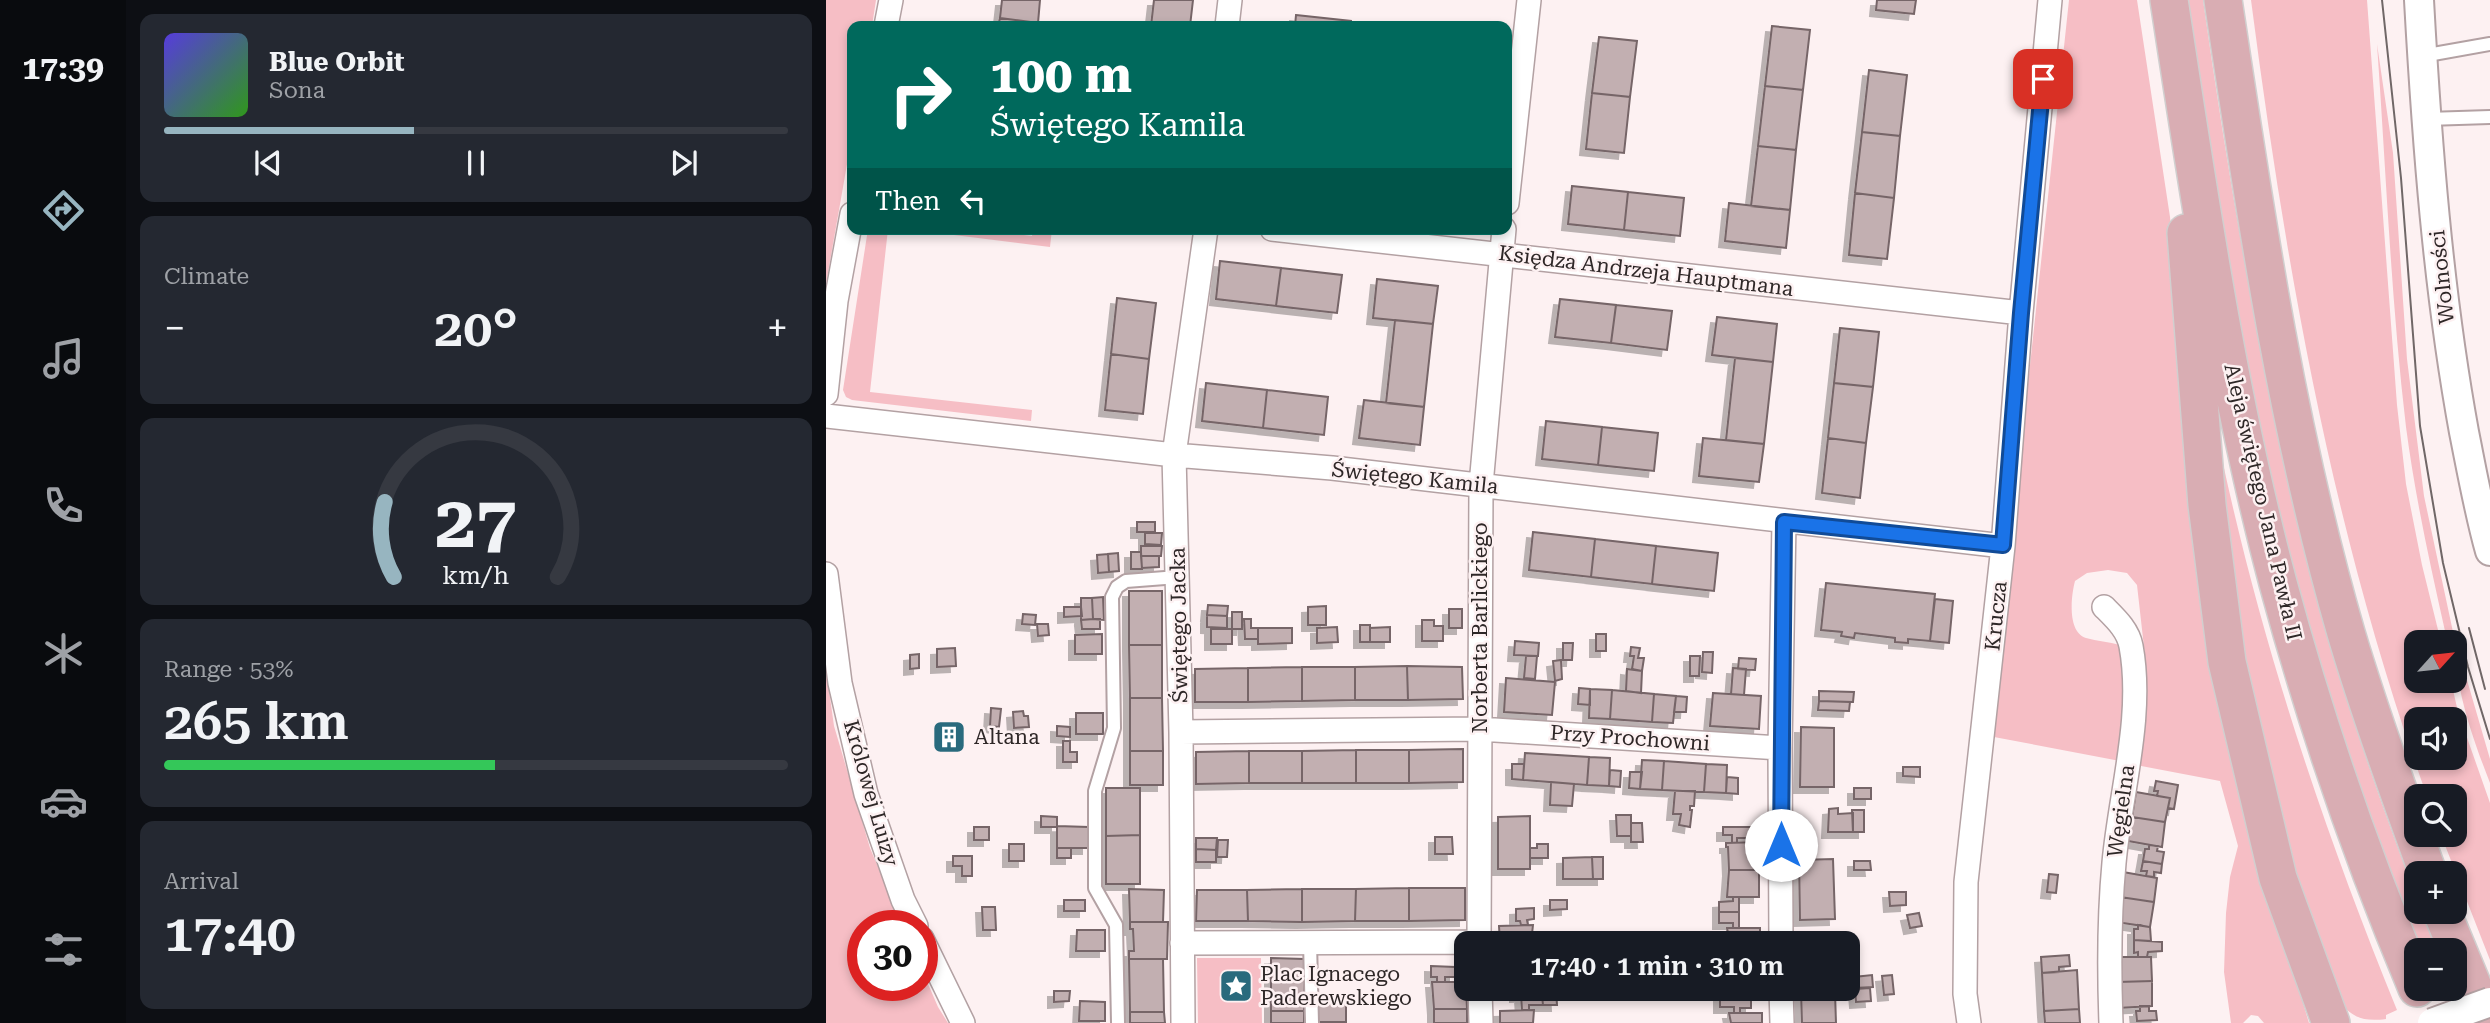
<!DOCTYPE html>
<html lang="en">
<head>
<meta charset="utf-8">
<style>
  body { margin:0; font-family:"Roboto Serif",serif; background:#242831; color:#f1f3f6; height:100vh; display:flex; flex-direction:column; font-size:26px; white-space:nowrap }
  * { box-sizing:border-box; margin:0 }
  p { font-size:23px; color:#9ea1a6 }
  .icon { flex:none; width:38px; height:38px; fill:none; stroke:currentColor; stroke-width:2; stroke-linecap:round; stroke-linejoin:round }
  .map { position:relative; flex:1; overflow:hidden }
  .sheet { display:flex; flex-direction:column; gap:14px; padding:14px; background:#0d0f14; width:700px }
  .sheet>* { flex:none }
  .hud { position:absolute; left:21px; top:21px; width:665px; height:214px; border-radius:14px; box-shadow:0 4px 10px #0003; background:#00695c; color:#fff; overflow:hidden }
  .needle { width:46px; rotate:63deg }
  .fabs { position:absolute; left:1578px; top:630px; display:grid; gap:14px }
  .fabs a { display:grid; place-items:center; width:63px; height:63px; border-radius:14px; background:#171b24; box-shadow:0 4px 10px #0003; font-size:35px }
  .speed { position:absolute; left:21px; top:910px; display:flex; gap:14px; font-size:35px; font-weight:700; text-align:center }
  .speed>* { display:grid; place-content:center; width:91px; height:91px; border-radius:50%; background:#171b24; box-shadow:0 4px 10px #0003; line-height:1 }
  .speed .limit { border:10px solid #d22; background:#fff; color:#111 }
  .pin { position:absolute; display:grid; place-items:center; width:60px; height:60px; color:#fff; margin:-30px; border-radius:14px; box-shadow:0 4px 10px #0006 }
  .me { position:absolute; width:77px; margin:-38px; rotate:0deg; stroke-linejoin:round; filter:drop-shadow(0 0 5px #0008) }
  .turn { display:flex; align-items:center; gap:24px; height:147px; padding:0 28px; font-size:32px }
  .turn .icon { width:91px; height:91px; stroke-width:2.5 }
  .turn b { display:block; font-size:49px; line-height:60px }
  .then { display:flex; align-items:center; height:66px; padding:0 28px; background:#0003; gap:14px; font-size:26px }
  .big { font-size:52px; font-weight:600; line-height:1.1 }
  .sheet .tile { flex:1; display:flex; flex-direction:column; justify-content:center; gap:10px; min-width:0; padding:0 24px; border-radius:14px; background:#242831 }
  .sheet .dial { align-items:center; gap:0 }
  .dial svg { height:182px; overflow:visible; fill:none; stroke:#363941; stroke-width:7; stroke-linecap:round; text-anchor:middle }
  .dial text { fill:#f1f3f6; stroke:none }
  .song { display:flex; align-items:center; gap:21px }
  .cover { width:84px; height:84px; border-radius:10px; background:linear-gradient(135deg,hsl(250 70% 55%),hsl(110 70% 35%)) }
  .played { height:7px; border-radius:4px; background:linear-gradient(90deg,#97b5c0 40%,#363941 40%) }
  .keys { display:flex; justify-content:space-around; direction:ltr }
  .heat { display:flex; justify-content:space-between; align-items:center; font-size:38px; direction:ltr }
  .charge { height:10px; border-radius:5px; background:linear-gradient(90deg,#34c759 53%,#363941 0) }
  .trip { position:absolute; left:628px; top:931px; width:406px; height:70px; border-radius:14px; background:#171b24; box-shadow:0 4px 10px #0003; font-weight:600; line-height:70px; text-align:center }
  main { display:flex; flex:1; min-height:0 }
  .tab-bar { display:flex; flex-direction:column; width:126px; justify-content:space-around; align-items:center; background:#090b0e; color:#9ea1a6 }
  .tab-bar .icon { width:49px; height:49px }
  .tab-bar .on { color:#97b5c0 }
  .tab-bar b { font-size:32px; color:#f1f3f6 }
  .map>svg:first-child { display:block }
</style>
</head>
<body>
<main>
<nav class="tab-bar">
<b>17:39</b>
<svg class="icon on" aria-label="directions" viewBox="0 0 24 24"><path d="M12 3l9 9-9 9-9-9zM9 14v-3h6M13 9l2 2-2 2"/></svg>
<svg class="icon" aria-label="music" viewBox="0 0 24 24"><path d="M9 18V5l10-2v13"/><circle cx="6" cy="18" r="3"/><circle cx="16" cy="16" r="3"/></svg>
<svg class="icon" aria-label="phone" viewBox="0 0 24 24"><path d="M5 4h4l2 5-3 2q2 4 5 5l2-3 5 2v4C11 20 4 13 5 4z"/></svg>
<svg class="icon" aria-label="climate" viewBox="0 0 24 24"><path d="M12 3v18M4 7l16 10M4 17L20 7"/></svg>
<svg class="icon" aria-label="car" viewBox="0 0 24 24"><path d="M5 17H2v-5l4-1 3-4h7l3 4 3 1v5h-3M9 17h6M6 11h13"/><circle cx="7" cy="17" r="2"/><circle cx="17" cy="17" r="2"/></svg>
<svg class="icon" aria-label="filters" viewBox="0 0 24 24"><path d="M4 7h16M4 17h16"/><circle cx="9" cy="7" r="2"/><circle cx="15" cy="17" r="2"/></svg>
</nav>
<section class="sheet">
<div class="tile">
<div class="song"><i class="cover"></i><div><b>Blue Orbit</b><p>Sona</p></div></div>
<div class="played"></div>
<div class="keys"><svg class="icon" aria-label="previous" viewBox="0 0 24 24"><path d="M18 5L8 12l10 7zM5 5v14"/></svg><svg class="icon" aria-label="pause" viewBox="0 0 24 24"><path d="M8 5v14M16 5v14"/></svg><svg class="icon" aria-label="next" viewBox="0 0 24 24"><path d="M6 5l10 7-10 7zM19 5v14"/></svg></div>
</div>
<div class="tile"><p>Climate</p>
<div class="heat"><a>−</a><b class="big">20°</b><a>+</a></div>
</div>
<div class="tile dial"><svg viewBox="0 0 100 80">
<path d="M14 69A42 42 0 1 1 86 69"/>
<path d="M14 69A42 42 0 0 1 10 36" stroke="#97b5c0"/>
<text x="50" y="56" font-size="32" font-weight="700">27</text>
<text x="50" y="72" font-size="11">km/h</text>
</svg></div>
<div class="tile"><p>Range · 53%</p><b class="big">265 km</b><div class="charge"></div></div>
<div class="tile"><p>Arrival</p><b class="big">17:40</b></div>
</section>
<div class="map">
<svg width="1664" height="1023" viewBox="0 0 1664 1023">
  <defs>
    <filter id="shadow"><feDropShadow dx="-6" dy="6" stdDeviation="0" flood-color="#0004"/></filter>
  </defs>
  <rect width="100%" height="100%" fill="#fdf1f2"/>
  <path fill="#f6bec5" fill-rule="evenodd" d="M0 0H50L46 26H26V136L0 284Z
    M1243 0H1311L1344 217 1371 495 1485 999 1477 1003 1483 1023H1438L1432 1016 1425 1015 1417 1023H1405L1398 972 1400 913 1404 877 1412 846 1394 781 1310 765 1319 656 1311 585 1301 573 1282 570 1261 573 1249 581C1245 596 1241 632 1260 638 1271 641 1283 642 1294 645L1303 675 1294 761 1168 737 1200 403Z
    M1360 0H1377C1402 175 1431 348 1472 520 1502 648 1543 775 1591 898V912H1596L1611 950H1595C1536 800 1486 648 1448 491 1409 329 1385 164 1360 0Z
    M1425 0H1541L1571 405 1580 484 1596 565 1615 642H1591V681H1625L1632 712 1664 803V960L1615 835H1629V796H1601C1508 540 1460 270 1425 0ZM1591 719H1629V758H1591Z
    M1551 44 1567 153 1581 359 1598 496 1627 632 1664 759V783C1647 739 1629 690 1629 642H1622L1619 631C1604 564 1589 496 1580 427 1565 300 1560 171 1551 44Z
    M42 229H62L44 392 206 410 205 421 26 400 20 397 17 390Z
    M102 229 139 231V229H189V234L206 236 207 229H226L224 247 104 232Z
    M1389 458 1396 459C1437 649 1498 831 1571 1010L1560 1015V1019C1530 1023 1523 1013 1504 992L1422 714Z
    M0 669 8 726 44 848 77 926H37V985H96V970L112 1007 122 1023H0Z
    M371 958H435L436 1023H372Z"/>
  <path fill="#c2afb1" stroke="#766567" stroke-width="2" filter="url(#shadow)" d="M176 0H214L212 23 174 18Z
    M328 0H367L364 26H325Z
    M1051 0H1090L1088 14 1050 10Z
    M470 15 525 21V26H469Z
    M174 18 212 23 211 26H172Z
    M946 26 984 30 977 90 939 86Z
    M773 37 811 41 804 97 766 93Z
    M1043 70 1081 75 1074 136 1036 132Z
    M939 86 977 90 970 150 932 146Z
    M766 93 804 97 798 153 760 149Z
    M1036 132 1074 136 1068 198 1029 193Z
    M932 146 970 150 964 210 925 206Z
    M746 186 802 192 798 230 742 224Z
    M802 192 858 198 854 236 798 230Z
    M1029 193 1068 198 1061 259 1023 255Z
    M903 203 964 210 960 248 899 241Z
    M394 261 455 268 450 306 390 299Z
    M455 268 516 275 511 313 450 306Z
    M551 279 612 286 607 324 547 318Z
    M291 298 330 303 323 359 285 354Z
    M734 299 790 305 785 343 729 337Z
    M790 305 846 311 841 350 785 343Z
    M891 317 951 324 947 362 886 355Z
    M569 320 607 324 598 407 560 403Z
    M1014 328 1053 332 1047 387 1008 383Z
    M285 354 323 359 317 414 279 410Z
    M909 358 947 362 938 444 900 440Z
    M380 383 441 390 437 428 376 421Z
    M1008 383 1047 387 1040 443 1002 438Z
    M441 390 502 397 498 435 437 428Z
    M538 400 598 407 594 445 533 438Z
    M720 421 776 427 772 465 716 459Z
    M776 427 832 433 828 471 772 465Z
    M877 438 938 444 933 482 873 476Z
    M1002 438 1040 443 1034 498 996 493Z
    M311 522H329V532H311Z
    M707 532 769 539 765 577 703 570Z
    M319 533H336L335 545 319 544Z
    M769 539 830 546 826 584 765 577Z
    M315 546H336L335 556H315Z
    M830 546 892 553 888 591 826 584Z
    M305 552H315L316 569H305Z
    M292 553 293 571 283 572 282 554Z
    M282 554 283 572 272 573 271 555Z
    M315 556H333V567L316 568Z
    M1000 583 1109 594 1104 641 1082 639V643L1069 642V638L1029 633 1028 638 1015 636 1016 632 995 630Z
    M303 591H336V645H303Z
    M277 597 278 620 267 619 266 598Z
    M255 598H266L267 619 255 620Z
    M1109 599 1127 601 1123 643 1104 641Z
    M382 605 402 606 401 616 381 615Z
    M500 606V625H482V607Z
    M238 607H255L256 616 238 617Z
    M623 609H636V628H623Z
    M406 612H416V629H406Z
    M197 614 210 615 209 625 196 624Z
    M381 615 401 616V628L381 627Z
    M267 619H274V629H256L255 620Z
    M418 619H425V628H432V639H419Z
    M596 620H608V626H617V641H596Z
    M211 624H222L223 635 212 636Z
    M534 625H544V642H534Z
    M511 627 512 642 491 643V628Z
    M564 627V642H544V628Z
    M432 628H466V643L432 644Z
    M385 629H406V644H385Z
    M276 634V654H249V635Z
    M770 634H780V651H770Z
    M689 641 713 643 712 656 688 655Z
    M737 643H747L746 660H737Z
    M303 645H336V698H304Z
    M805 647 814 648 812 658H818L816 671 806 669 808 656H804Z
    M129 648 130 666 111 667V649Z
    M877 652H887L886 673 876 672Z
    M93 654V668L84 669V655Z
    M700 656H711L709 679 698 678Z
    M864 656H874L873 676H864Z
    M913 658 930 659 929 670 912 669Z
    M735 660 736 679 729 681 727 661Z
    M581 666 636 667 637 699 582 700Z
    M581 666 582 700H529V667Z
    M476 667H529V700L476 701Z
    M476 667V701L422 702V668Z
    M422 668V702H369V669Z
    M907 668 920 669 918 695 905 694Z
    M801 669 816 671 815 693 800 691Z
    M680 678 729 682 726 715 678 712Z
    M753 688 764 689V705L752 704Z
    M764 689 786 690 784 719 763 718Z
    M786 690 828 694 826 722 784 719Z
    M993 691 1028 692 1027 702 993 701Z
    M887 693 935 696 933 729 884 726Z
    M828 694 850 696 847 723 826 722Z
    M850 696 861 697 860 712H848Z
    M304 698H336L337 751H304Z
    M993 701 1024 702 1023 711 992 710Z
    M165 708 175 709 173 727 164 726Z
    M197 711 198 716H202L203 727 188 728 187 712Z
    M250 713H277V734H250Z
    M231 726 244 727V737L231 736Z
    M975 727 1008 728V787H974Z
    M129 729 130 742 117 744 115 732Z
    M237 741H244V752H251V762H237Z
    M637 749V782L583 783V750Z
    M530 750H583V783H530Z
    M530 750V783H476V751Z
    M304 751H337V785H304Z
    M423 751V783L370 784V752Z
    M423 751H476V783H423Z
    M699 753 763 757 761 785 697 780Z
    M763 757 784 758 783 786 761 785Z
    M816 760 838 761 836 790 814 789Z
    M838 761 880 764 878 792 836 790Z
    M686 764H698L697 780 686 779Z
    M880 764 901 765 900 793 878 792Z
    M1077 767H1094V777L1077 776Z
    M784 770 795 771 794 787 783 786Z
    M804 772H816L814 789 803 788Z
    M901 777 912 778V794L900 793Z
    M1330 781 1352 785 1348 809 1342 808 1344 798 1331 796 1332 791H1328Z
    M725 782 748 784 746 806 724 805Z
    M280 788H314V835L280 836Z
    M1028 788H1045V799H1028Z
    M849 791H869L868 806H864V810H866L864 827 853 825 855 814H847Z
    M1310 792 1344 798 1339 822 1306 817Z
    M1012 808V814L1027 813V832H1002L1003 809Z
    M1026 810H1038V832H1027Z
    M790 815H805V836H791Z
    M215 816 231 817V827H215Z
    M704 816V869H672V817Z
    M1306 817 1339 822 1336 847 1302 841Z
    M805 823H816L817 842H805Z
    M231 826 262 827V848H231Z
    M148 827H163V840H148Z
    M897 827H925V838H911V843H906V835H897Z
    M314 835V884H280V836Z
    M609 837H626L627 854H609Z
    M370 838H391L390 850 370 849Z
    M392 840H402L401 857H391Z
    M933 842V870H903L902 847H900V843Z
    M183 844H198V861H183Z
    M711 844H722V858H704V848H711Z
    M1323 845 1332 846 1331 851 1338 852 1336 864 1317 861 1319 849H1323Z
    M231 848H245V858H231Z
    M370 849 390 850V862H370Z
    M127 856H146V876H136V866H127Z
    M766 857H777V879H767Z
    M766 857 767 879H737V858Z
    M1007 859 1009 919 974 920 973 860Z
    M1028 861H1044L1045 870H1028Z
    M1317 861 1336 864 1335 873 1328 872V877L1320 876 1321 871H1315Z
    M903 870H933V897H901Z
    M1297 872 1331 878 1328 902 1294 897Z
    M1223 874 1232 875 1230 893 1221 892Z
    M583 888H639V920L583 921Z
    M583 888V921H529L530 889Z
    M303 889 338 890 337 922H304Z
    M476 889H530L529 921 476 922Z
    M476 889V922L422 921 421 890Z
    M371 890H421L422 921H370Z
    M1063 892H1080V905L1064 906Z
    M907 897H913V912H893V902L907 901Z
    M1294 897 1328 902 1324 927 1290 922Z
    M238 900H259V911H238Z
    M724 900H741V909L724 910Z
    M156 907H169L170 930H157Z
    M708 908V919L701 920 702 925H695L694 921H690V909Z
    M893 912H913V928H907V923H893Z
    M1093 913 1096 926 1084 928 1081 915Z
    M304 922H342L341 959H303V951H308L307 929H304Z
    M707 925 705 943H674L673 926Z
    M1312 925 1324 927 1325 941 1308 940V929H1312Z
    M901 928H934V943H904Z
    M251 930H279V951H250Z
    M1308 940 1336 942V951L1322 952 1321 957H1312V952L1308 953Z
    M1243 955 1244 966 1233 967V972L1216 973 1215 957Z
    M1291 957H1325L1326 981 1292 982Z
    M445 958 478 959V1011H445Z
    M303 959H337L338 1012H304Z
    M605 966 629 967V977H619V982H611V977H605Z
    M1251 970 1253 1009 1218 1011 1216 973Z
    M1046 975 1047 987 1029 988 1028 977Z
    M1066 975 1068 994 1058 995 1056 976Z
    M1326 981V1006L1292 1008V982Z
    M606 982H640L641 1009H608Z
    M1044 988 1045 1001 1030 1002 1029 989Z
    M690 989H716V995L690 996Z
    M726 989H730L731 1005H717L716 995H726Z
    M894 989H923V997H894Z
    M228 991H244L243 1001 228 1002Z
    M975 992H1009L1010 1023H976Z
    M695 995H716L717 1005H703V1010H696Z
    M894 997H925V1008H914V1013H908V1007H894Z
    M492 1000H520V1022H492Z
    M254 1001 279 1002V1021H253Z
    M1314 1006H1323V1011H1330L1331 1020 1311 1021 1310 1011H1314Z
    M608 1009H641V1023H608Z
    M1253 1009 1254 1023H1219L1218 1011Z
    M708 1010 707 1023H674V1011Z
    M445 1011H478V1023H445Z
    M304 1012H338L339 1023H304Z
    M903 1013H936V1023H905Z"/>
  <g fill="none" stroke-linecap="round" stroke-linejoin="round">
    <defs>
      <path id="service" d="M1596 56 1664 44
        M1601 119 1664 117
        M484 942 486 1023
        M292 1023 290 925 269 888V791L288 728 286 597 291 587 300 581 352 577"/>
      <path id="minor" d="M60 26 65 0
        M401 26 404 0
        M681 203 703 0
        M446 229 1195 313
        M0 394 10 301 26 214
        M0 416 348 455 506 468 1177 546
        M0 574 14 683 40 794 77 900 90 926
        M1278 607C1290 619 1302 630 1305 646 1318 716 1294 794 1288 863 1283 917 1283 970 1285 1023
        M355 732 653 729 954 748
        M96 939 137 1023
        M356 943 653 942
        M653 943 655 485 678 229
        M955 943 954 748 958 521
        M654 989 655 1023
        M955 989 956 1023
        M357 1023 355 732 348 455 380 229
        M1143 1023 1139 994 1140 882 1177 546 1195 313 1224 0"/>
      <path id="tertiary" d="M1593 0C1601 144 1612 290 1638 432 1646 472 1653 512 1664 551"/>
      <path id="primary" d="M1343 0C1373 195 1401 392 1452 583 1489 720 1536 857 1591 988
        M1397 0C1429 212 1460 426 1520 633 1544 714 1573 794 1602 873
        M1360 233 1381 505 1401 662 1452 878 1505 1023
        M1616 912 1662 1023"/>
    </defs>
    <use href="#service" stroke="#b3a1a3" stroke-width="16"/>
    <use href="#minor" stroke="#b3a1a3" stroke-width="26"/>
    <use href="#tertiary" stroke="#b3a1a3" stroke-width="32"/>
    <use href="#primary" stroke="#d1cfcf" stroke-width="40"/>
    <use href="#service" stroke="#fff" stroke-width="12"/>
    <use href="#minor" stroke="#fff" stroke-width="23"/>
    <use href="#tertiary" stroke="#fff" stroke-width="28"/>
    <use href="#primary" stroke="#d9adb3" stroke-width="37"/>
    <path stroke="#706767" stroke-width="2" d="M1556 0 1575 178 1594 426 1617 563 1642 667 1664 739
      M1643 628 1659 689"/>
    <defs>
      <path id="tertiary-bridge" d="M1606 1023 1664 1002"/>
    </defs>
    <use href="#tertiary-bridge" stroke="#b3a1a3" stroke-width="32" stroke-linecap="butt"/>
    <use href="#tertiary-bridge" stroke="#fff" stroke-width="28"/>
  </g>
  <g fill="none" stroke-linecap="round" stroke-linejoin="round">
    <defs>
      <path id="route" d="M955 845 958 522 1177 545 1195 313 1217 79"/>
    </defs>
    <use href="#route" stroke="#114b97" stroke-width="18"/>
    <use href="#route" stroke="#1a73e8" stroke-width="12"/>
  </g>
  <defs>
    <symbol id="building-square" viewBox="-11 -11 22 22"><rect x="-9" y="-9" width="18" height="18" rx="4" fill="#296a7d" stroke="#fdf1f2"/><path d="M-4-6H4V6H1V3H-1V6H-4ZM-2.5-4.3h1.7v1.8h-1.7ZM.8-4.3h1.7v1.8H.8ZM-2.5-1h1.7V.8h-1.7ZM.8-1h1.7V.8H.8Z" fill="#fff"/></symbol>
    <symbol id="sight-square" viewBox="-11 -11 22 22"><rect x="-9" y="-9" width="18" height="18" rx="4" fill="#296a7d" stroke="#fdf1f2"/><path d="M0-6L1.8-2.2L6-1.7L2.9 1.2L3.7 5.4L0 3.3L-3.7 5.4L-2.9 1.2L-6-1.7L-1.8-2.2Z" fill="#fff"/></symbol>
  </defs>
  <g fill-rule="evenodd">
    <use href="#building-square" x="104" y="718" width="38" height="38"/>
    <use href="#sight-square" x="391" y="967" width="38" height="38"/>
  </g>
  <g text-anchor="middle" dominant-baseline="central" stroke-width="5" stroke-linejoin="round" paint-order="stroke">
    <g font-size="21" fill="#2e2727" stroke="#fdf1f2">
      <text transform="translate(820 271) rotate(7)">Księdza Andrzeja Hauptmana</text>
      <text transform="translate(1616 277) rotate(-96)">Wolności</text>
      <text transform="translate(589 478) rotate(6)">Świętego Kamila</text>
      <text transform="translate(1437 502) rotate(77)">Aleja świętego Jana Pawła II</text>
      <text transform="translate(1170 616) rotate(-84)">Krucza</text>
      <text transform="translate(353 625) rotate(-91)">Świętego Jacka</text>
      <text transform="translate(654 628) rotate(-90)">Norberta Barlickiego</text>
      <text transform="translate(804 738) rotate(4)">Przy Prochowni</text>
      <text transform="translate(45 793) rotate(74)">Królowej Luizy</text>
      <text transform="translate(1295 811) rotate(-82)">Węgielna</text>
    </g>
    <g font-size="21" fill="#2e2727" stroke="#fdf1f2" text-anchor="start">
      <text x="148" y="737">Altana</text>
      <text x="434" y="974">Plac Ignacego<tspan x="434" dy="24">Paderewskiego</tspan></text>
    </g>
  </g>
</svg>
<div class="fabs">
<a><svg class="needle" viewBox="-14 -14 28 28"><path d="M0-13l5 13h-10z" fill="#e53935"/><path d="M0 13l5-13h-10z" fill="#9ea1a6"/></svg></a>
<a><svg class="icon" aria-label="sound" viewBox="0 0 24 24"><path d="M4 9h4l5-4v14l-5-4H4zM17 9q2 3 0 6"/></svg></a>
<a><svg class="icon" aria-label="search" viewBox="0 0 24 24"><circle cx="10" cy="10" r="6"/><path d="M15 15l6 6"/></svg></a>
<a>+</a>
<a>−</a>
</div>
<div class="speed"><div class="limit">30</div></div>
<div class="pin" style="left:1217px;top:79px;background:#d93025"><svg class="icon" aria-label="arrive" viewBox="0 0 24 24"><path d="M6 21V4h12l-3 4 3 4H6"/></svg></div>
<svg class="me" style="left:955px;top:845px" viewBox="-20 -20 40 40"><circle r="19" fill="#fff"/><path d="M0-13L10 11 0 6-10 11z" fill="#1a73e8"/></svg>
<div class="trip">17:40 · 1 min · 310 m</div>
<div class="hud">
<div class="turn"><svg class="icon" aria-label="right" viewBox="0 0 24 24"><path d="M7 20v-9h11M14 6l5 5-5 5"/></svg><div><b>100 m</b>Świętego Kamila</div></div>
<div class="then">Then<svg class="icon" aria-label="left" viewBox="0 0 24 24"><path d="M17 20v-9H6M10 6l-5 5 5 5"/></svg></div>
</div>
</div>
</main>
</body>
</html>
